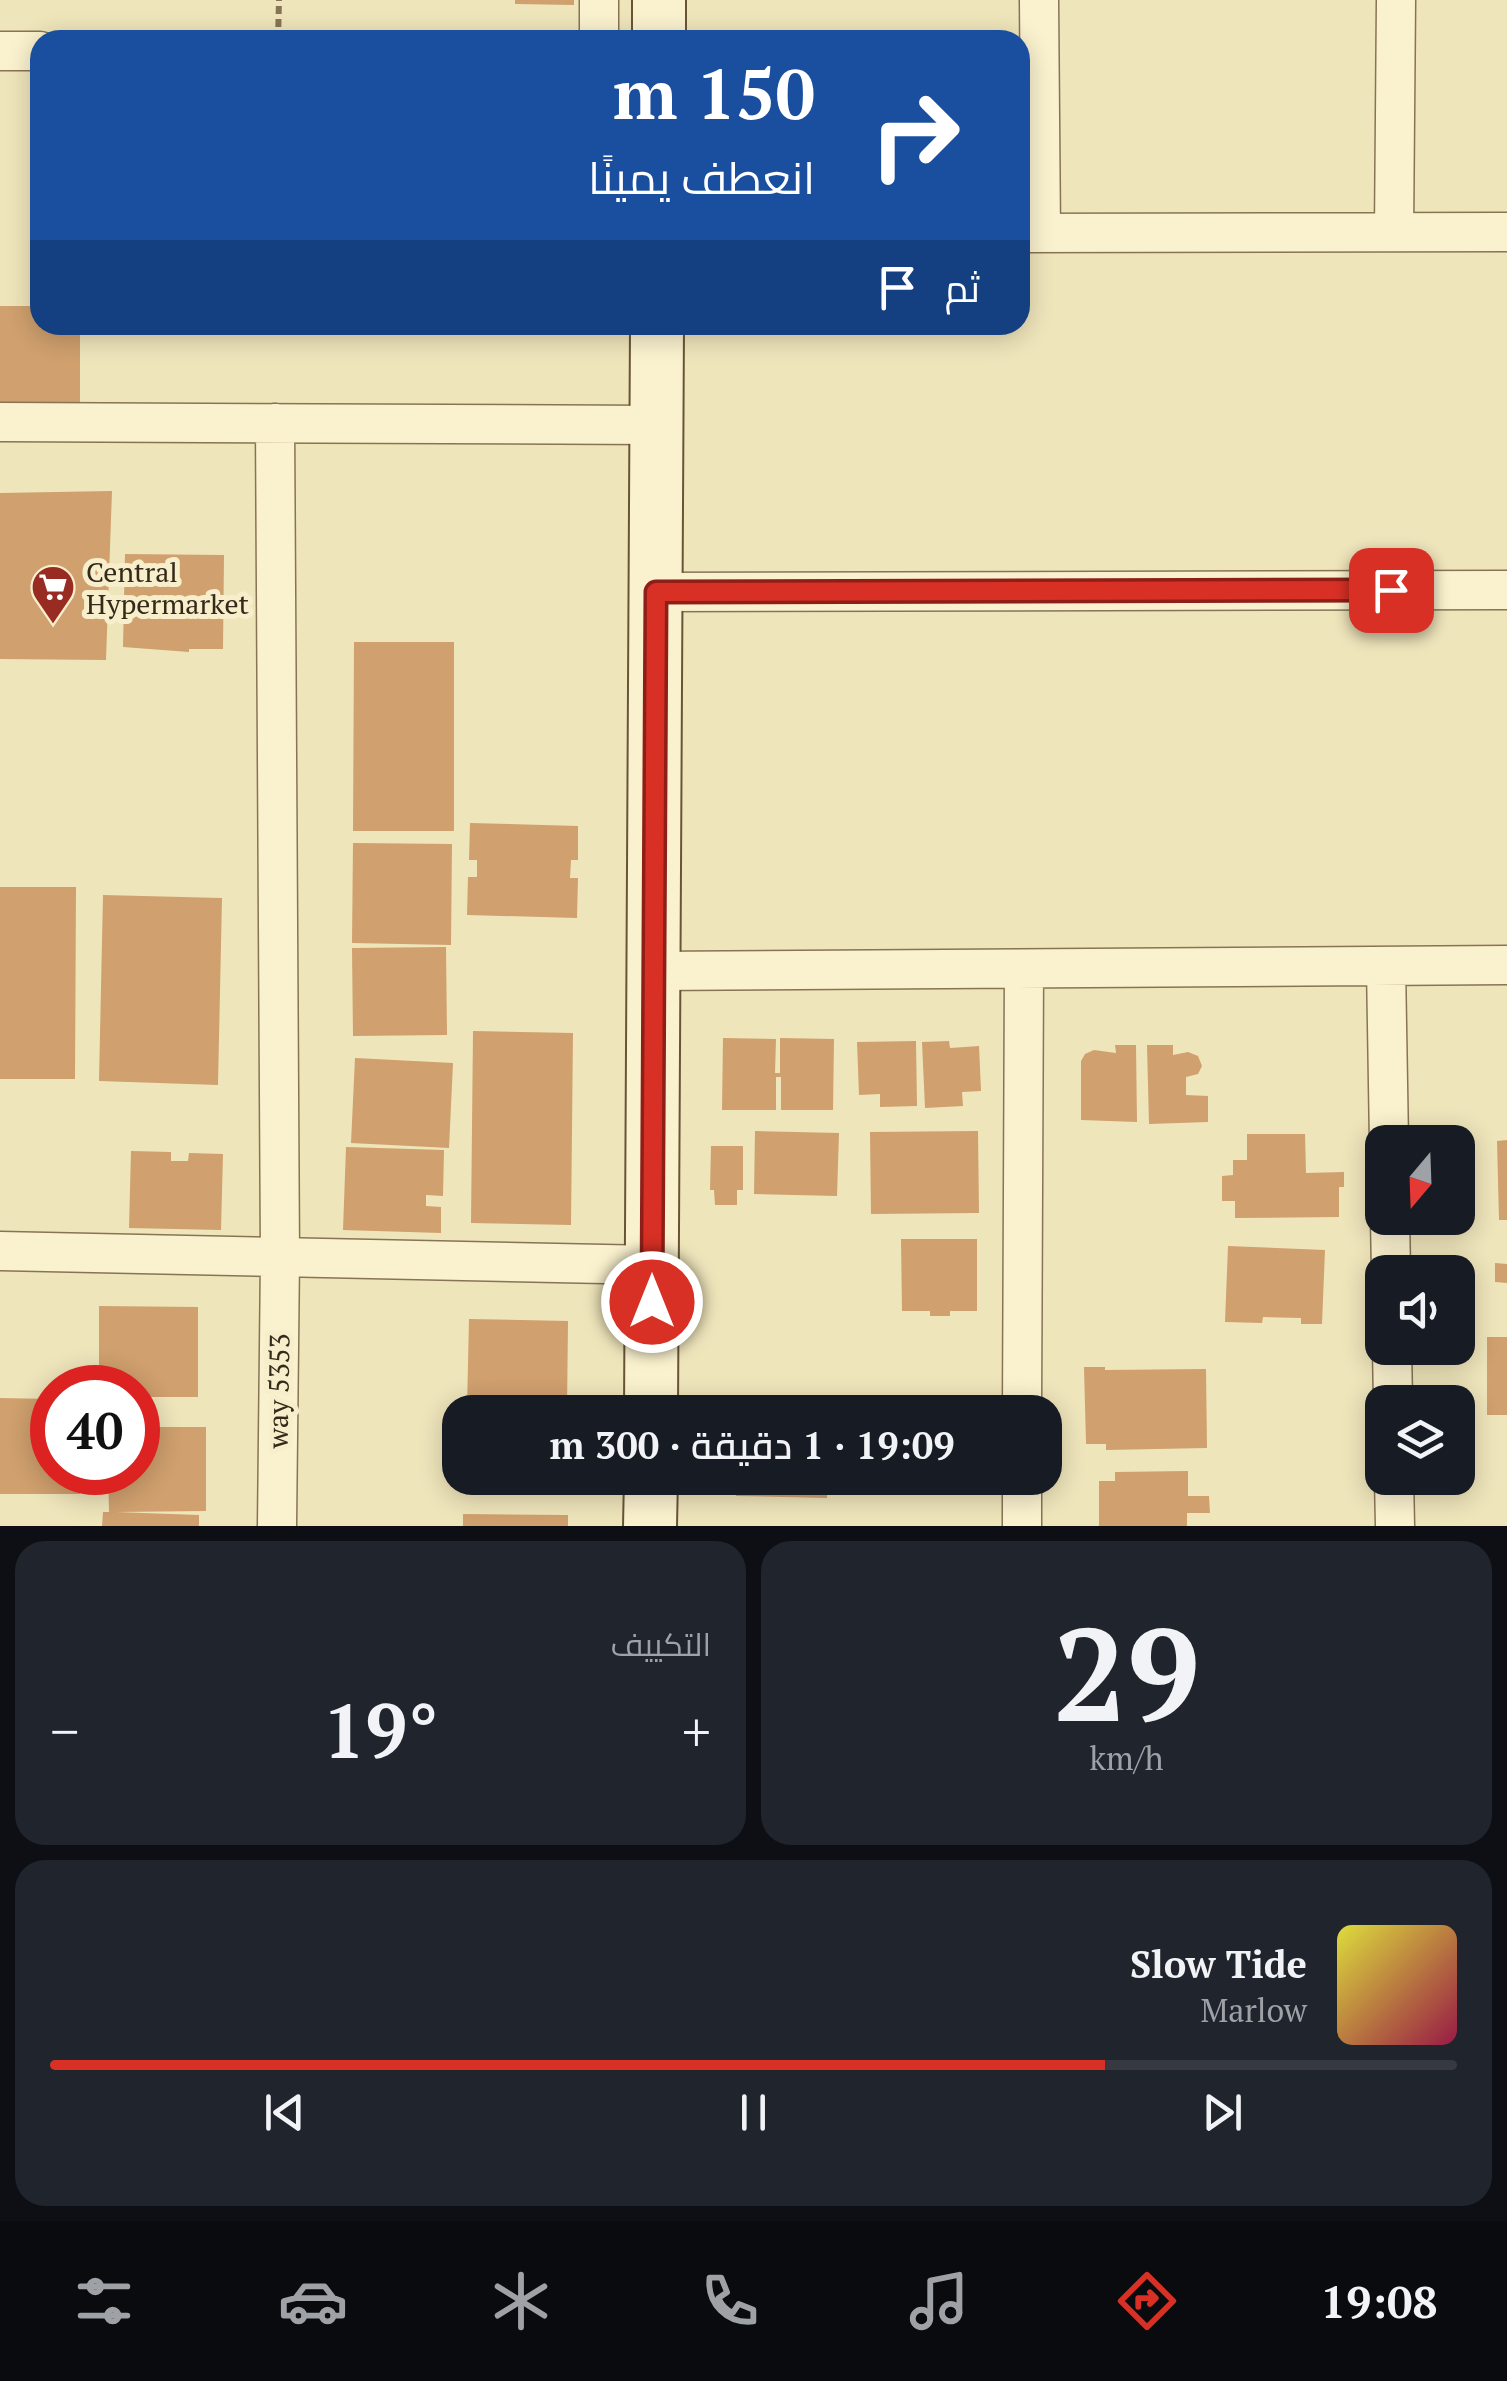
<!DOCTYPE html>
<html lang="ar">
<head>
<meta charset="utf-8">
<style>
  body { margin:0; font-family:"PT Serif",Cairo,serif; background:#20242c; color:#f1f3f6; direction:rtl; height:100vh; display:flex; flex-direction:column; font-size:38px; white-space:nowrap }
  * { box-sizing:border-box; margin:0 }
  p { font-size:32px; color:#9ea1a6 }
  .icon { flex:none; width:55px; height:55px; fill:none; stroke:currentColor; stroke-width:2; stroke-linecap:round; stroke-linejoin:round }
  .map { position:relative; height:1526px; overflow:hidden; direction:ltr }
  .details { display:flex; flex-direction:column; gap:15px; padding:15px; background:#0d0f14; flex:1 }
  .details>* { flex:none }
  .hud { position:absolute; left:30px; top:30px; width:1000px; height:305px; border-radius:30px; box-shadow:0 5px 25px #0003; direction:rtl; background:#1a4fa0; color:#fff; overflow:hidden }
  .needle { width:65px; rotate:199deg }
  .buttons { position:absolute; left:1365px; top:1125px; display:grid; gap:20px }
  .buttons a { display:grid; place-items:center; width:110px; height:110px; border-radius:20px; background:#171b24; box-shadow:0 5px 25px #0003; font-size:50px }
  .speed { position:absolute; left:30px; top:1365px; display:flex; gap:20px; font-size:50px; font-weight:700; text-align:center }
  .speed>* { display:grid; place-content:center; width:130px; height:130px; border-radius:50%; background:#171b24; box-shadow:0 5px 25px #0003; line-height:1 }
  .speed .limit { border:15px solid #d22; background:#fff; color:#111 }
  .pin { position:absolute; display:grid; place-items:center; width:85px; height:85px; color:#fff; margin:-42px; border-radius:20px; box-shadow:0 5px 15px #0006 }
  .me { position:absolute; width:110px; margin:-55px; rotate:0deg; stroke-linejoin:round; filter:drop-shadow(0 0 8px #0008) }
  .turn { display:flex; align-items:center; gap:35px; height:210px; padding:0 50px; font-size:45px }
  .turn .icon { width:130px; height:130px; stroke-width:2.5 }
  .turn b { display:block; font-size:70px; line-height:85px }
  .then { display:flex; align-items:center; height:95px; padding:0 50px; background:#0003; gap:20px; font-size:38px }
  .big { font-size:75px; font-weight:600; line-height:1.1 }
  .details .tile { flex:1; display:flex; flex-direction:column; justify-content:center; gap:15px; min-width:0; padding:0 35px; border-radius:30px; background:#20242c }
  .details .dial { align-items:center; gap:0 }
  .dial b { font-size:130px; line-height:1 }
  .song { display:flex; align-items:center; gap:30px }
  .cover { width:120px; height:120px; border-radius:15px; background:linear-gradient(135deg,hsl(60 70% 55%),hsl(340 70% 35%)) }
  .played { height:10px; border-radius:5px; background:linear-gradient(90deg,#d93025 75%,#363941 75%) }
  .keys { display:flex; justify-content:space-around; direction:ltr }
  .heat { display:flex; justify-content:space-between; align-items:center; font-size:55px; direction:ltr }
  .details .tiles { flex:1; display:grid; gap:15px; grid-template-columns:1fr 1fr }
  .tile:last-child { grid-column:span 2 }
  .trip { position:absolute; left:442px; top:1395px; width:620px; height:100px; border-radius:30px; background:#171b24; box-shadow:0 5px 25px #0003; font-weight:600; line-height:100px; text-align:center; direction:rtl }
  .tab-bar { display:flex; height:160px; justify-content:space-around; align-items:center; background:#090b0e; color:#9ea1a6 }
  .tab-bar .icon { width:70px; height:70px }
  .tab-bar .on { color:#d93025 }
  .tab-bar b { font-size:45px; color:#f1f3f6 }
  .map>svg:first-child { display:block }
</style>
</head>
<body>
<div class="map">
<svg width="1507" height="1526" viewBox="0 0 1507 1526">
  <rect width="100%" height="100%" fill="#efe5bb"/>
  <path fill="#d0a06e" d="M515 0H574V5L515 4Z
    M0 306H40V325H80V402H0Z
    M112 491 106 660 0 659V493Z
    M125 554 224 555 223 649H189V652L123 647Z
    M354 642H454V831H353Z
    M470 823 578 826V860H571L570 878H578L577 918 467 915 468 877H477V860H469Z
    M353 843 452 844 451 945 352 943Z
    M0 887H76L75 1079H0Z
    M103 895 222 898 218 1085 99 1081Z
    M446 947 447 1035 353 1036 352 948Z
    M473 1031 573 1033 571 1225 471 1223Z
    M723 1038 776 1039 775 1073H780V1038L834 1039 833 1110H781V1077H776V1110H722Z
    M916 1041 917 1106 880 1107V1094L859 1095 857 1042Z
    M949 1041 950 1048 979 1046 981 1091 962 1092 963 1106 925 1108 922 1042Z
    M1115 1045H1136L1137 1122 1081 1120V1061L1085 1054 1094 1050 1116 1053Z
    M1147 1045H1173V1055L1188 1052 1198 1056 1202 1066 1198 1074 1186 1077V1095L1208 1096V1122L1149 1124Z
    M355 1058 453 1063 449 1148 351 1143Z
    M755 1131 839 1133 837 1196 754 1194Z
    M978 1131 979 1213 871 1214 870 1132Z
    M1247 1134H1305L1306 1173 1344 1172V1187H1339V1217L1235 1218V1201H1222V1176L1233 1175V1160H1247Z
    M1507 1140V1220H1499L1497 1141Z
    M711 1146H743V1190H737V1205H715L714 1190H710Z
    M346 1147 444 1150 443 1196 426 1195V1206L441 1207V1233L343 1230Z
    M131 1151 171 1152V1161H188L189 1153 223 1154 221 1230 129 1228Z
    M901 1239H977V1311H950V1316H930V1311H902Z
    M1228 1246 1325 1250 1322 1324H1301V1318L1263 1317 1262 1323 1225 1322Z
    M1495 1263 1507 1264V1283L1495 1282Z
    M99 1306 198 1307V1397H138V1388H99Z
    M469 1319 568 1321 567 1410 467 1408Z
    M1487 1337H1507V1415H1487Z
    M1084 1367H1105V1370L1206 1369 1207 1448 1106 1450V1444H1086Z
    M0 1398 52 1399V1472H80V1494H0Z
    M138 1427H206V1511L116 1512 199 1515V1526H102L103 1512H109L108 1472H138Z
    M1188 1471V1496H1209L1210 1513H1187V1526H1099V1481H1115V1472Z
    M736 1478H827V1498L736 1496Z
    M851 1478H968V1484L920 1485V1490L851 1491Z
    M463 1514 568 1515V1526H463Z"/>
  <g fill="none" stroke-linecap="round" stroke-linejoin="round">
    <defs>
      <path id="street" d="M1039 0 1041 233
        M599 40V0
        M0 51H40
        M1394 232 1396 0
        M1020 233 1507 232
        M0 422 656 425
        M275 423 280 1257 277 1526
        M656 592 1507 590
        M1386 966 1389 1142
        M654 971 1507 965
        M1390 1218 1391 1272
        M0 1251 652 1265
        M1392 1348 1393 1402
        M1022 1412 1024 969
        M1394 1478 1395 1526
        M1022 1526V1478"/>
      <path id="secondary" d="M659 40V0
        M651 1412 657 325
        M650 1526 651 1478"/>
    </defs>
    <use href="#street" stroke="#877454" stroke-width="41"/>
    <use href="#secondary" stroke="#685538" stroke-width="56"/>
    <path stroke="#877454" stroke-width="6" stroke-dasharray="8 5" stroke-linecap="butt" d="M278 40 279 0"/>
    <use href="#street" stroke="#faf1ce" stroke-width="38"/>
    <use href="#secondary" stroke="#faf1ce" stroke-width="52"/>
  </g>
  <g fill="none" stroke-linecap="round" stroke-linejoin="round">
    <defs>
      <path id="route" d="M652 1302 656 592 1391 590"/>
    </defs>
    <use href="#route" stroke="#8d1f18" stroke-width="25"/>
    <use href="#route" stroke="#d93025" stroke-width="18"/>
  </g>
  <defs>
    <symbol id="supermarket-pin" viewBox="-11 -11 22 30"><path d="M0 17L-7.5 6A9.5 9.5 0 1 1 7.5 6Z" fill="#992c22" stroke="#f7eecb"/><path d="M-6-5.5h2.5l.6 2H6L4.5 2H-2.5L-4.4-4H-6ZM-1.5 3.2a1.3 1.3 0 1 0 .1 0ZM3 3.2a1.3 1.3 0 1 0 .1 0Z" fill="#fff"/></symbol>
  </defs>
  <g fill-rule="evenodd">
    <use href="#supermarket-pin" x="28" y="562" width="50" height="68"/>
  </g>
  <g text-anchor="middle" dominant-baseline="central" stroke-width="10" stroke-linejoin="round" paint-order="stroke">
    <g font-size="28" fill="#352a1a" stroke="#f7eecb" text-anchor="start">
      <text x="86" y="571">Central<tspan x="86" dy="32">Hypermarket</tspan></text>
    </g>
    <g font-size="28" fill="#352a1a" stroke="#f7eecb">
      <text transform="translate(278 1391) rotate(-89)">way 5353</text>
    </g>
  </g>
</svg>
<div class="buttons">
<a><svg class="needle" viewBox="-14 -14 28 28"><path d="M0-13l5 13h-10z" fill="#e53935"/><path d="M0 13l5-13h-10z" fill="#9ea1a6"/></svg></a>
<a><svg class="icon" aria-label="sound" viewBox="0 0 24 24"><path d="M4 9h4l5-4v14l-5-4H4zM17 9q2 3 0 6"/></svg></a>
<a><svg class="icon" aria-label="layers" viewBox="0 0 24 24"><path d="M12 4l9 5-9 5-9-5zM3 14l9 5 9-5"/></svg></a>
</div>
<div class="speed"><div class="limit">40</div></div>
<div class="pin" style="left:1391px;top:590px;background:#d93025"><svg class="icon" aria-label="arrive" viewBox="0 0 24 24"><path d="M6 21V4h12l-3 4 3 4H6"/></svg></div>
<svg class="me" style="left:652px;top:1302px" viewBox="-20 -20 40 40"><circle r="17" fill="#d93025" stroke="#fff" stroke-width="3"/><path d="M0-11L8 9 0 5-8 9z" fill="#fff"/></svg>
<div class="trip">19:09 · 1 دقيقة · 300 m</div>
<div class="hud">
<div class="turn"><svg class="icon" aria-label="right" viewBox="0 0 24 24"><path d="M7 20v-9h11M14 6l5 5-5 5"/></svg><div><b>150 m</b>انعطف يمينًا</div></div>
<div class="then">ثم<svg class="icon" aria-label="arrive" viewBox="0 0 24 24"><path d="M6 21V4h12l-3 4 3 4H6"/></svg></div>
</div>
</div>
<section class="details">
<div class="tiles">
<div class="tile dial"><b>29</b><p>km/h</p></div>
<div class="tile"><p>التكييف</p>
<div class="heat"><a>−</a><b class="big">19°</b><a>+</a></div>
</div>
<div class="tile">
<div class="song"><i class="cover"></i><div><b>Slow Tide</b><p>Marlow</p></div></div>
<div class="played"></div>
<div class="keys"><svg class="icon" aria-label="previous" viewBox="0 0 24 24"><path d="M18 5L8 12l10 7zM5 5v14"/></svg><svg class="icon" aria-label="pause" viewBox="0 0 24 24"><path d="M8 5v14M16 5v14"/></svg><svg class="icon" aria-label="next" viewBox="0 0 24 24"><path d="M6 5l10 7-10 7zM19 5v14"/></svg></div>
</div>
</div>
</section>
<nav class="tab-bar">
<b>19:08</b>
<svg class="icon on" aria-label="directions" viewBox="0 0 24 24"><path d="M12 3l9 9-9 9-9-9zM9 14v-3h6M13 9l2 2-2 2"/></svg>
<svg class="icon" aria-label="music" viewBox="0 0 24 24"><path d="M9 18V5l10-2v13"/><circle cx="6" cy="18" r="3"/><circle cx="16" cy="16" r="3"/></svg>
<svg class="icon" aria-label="phone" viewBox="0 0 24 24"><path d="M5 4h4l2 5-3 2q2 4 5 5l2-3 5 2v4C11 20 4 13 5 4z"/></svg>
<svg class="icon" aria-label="climate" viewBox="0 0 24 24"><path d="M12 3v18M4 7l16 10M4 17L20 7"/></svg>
<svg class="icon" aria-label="car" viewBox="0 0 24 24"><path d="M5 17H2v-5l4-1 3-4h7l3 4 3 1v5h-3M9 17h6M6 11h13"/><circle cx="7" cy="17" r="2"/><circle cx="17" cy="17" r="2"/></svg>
<svg class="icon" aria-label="filters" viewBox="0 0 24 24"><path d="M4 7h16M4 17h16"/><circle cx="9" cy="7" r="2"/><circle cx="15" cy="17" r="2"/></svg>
</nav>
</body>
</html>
